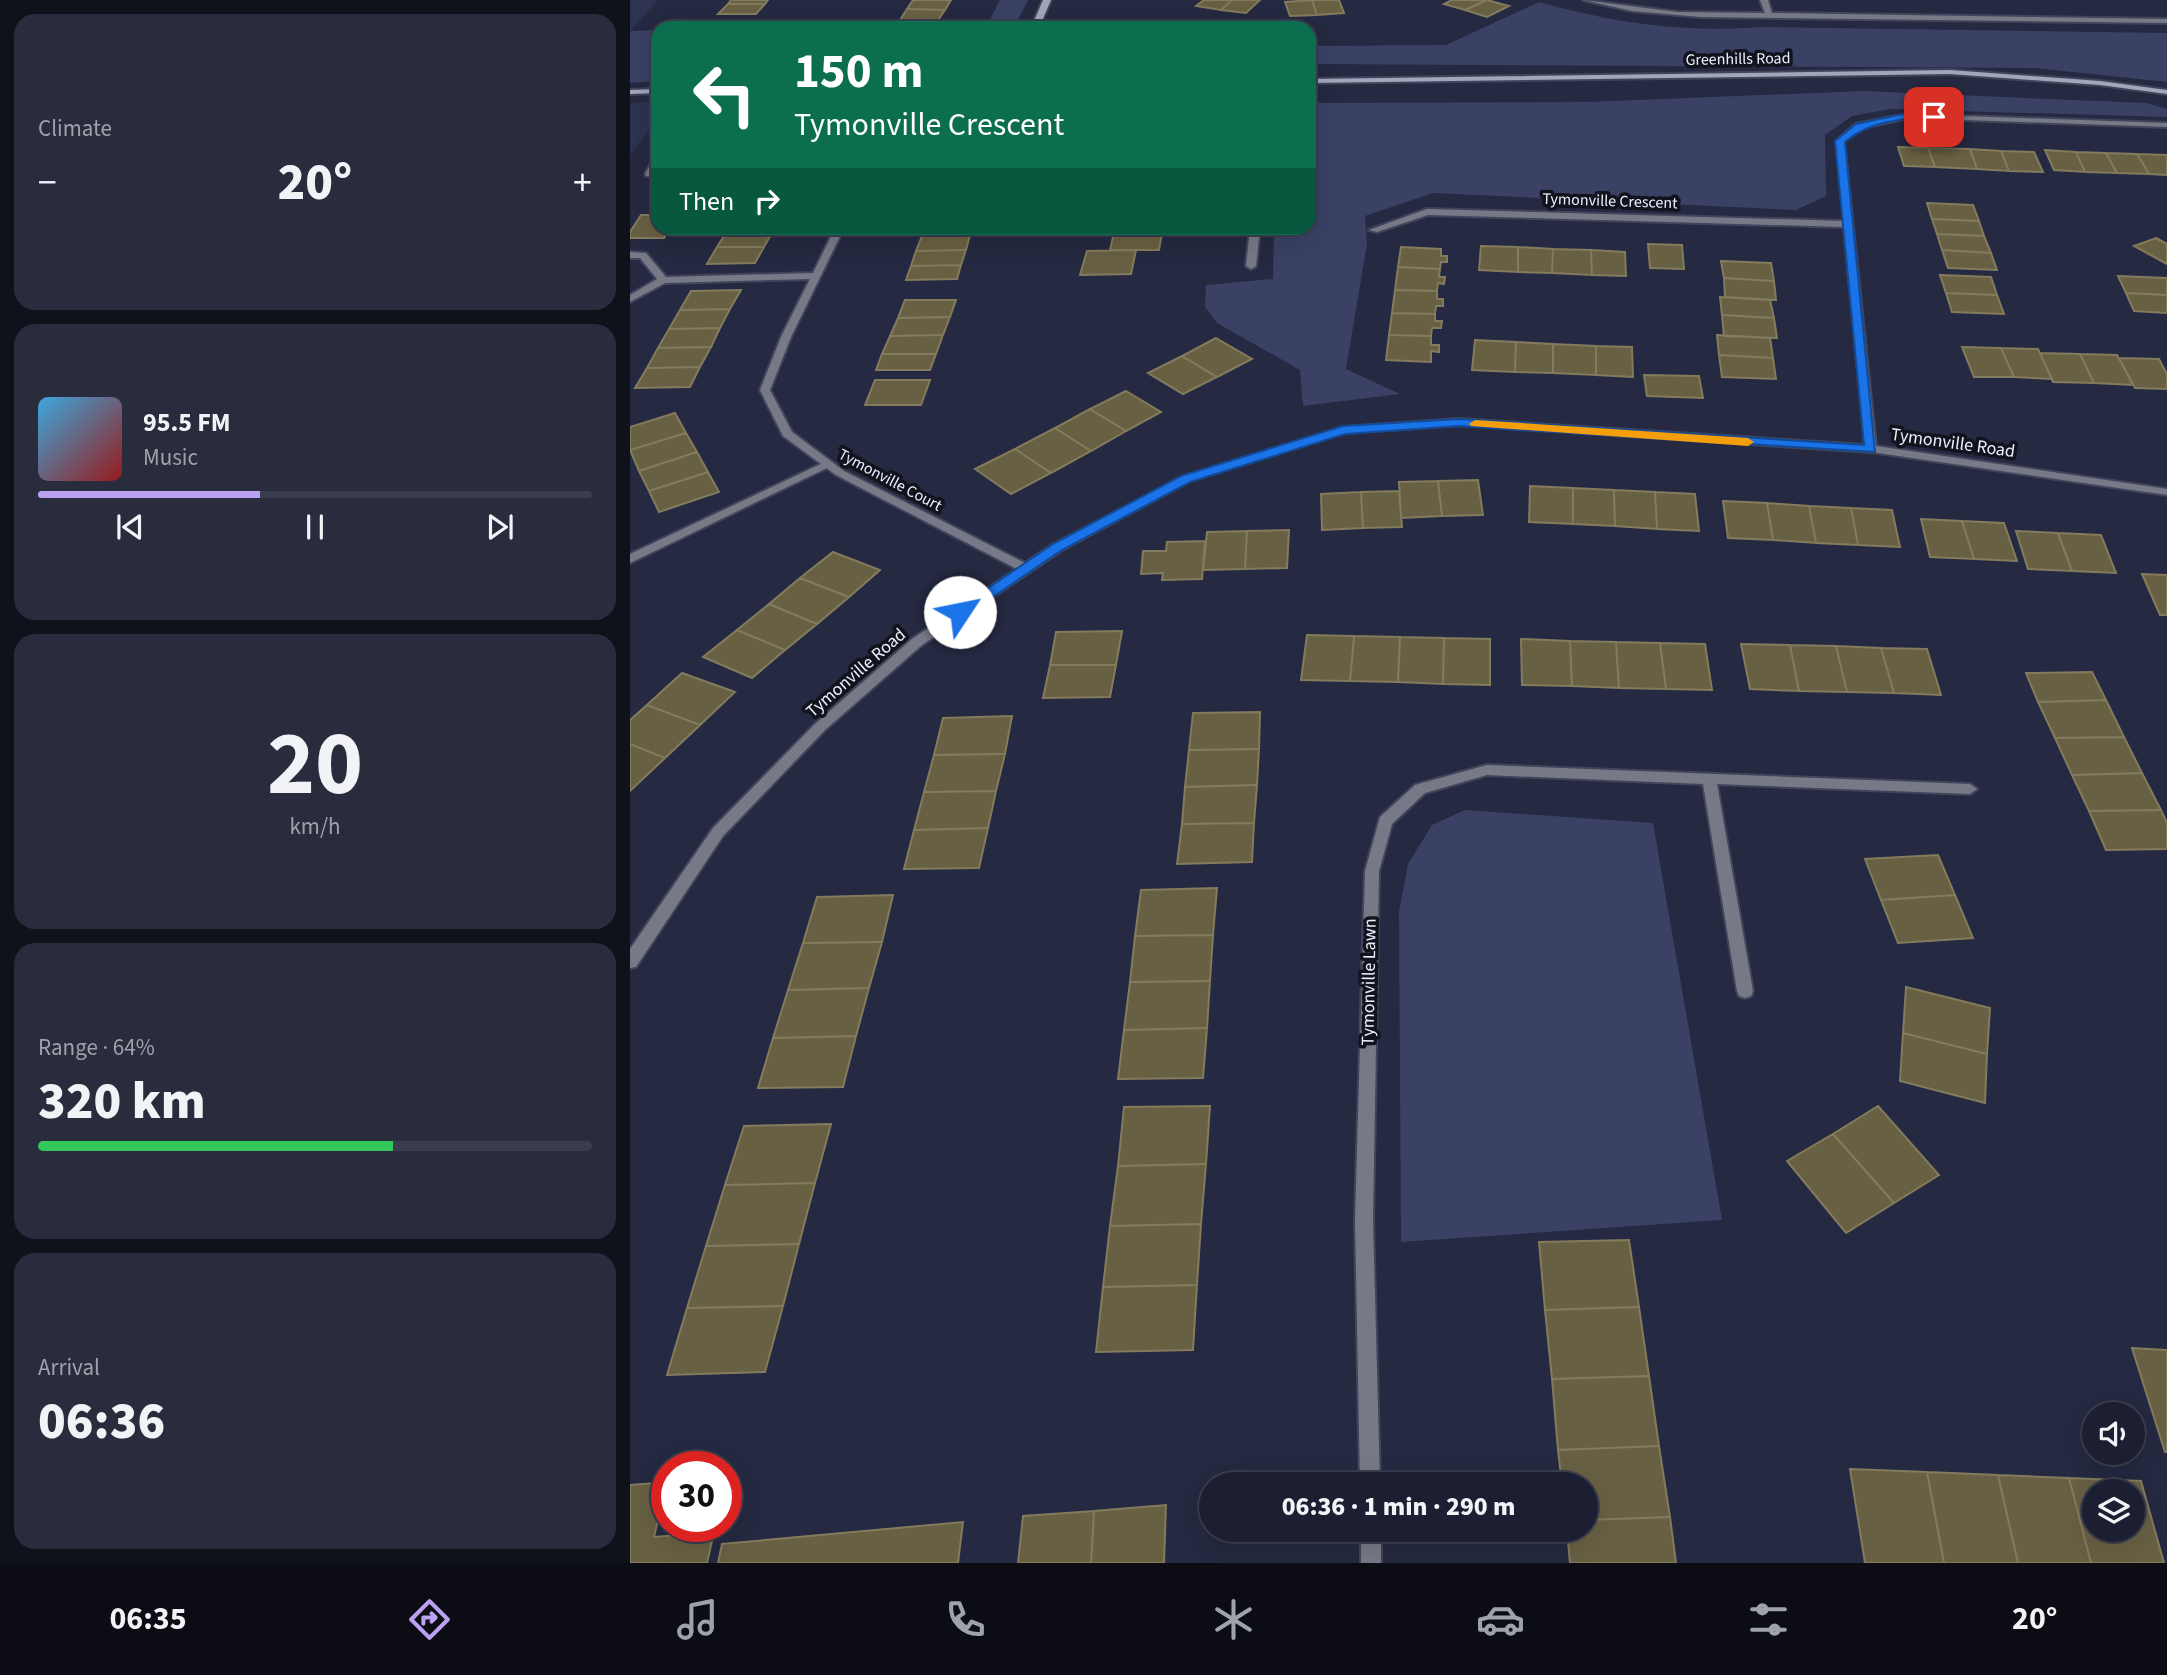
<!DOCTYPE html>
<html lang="en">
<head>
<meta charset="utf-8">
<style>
  body { margin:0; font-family:"Source Sans 3",sans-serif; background:#292c3d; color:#f1f3f6; height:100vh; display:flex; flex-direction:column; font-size:26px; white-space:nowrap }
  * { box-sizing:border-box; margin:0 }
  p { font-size:23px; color:#a0a2ab }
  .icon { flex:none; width:38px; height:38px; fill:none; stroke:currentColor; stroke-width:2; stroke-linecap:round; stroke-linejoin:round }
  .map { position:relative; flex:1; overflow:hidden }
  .details { display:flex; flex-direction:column; gap:14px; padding:14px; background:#0f111b; width:630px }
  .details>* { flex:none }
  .top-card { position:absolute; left:21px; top:21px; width:665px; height:214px; border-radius:21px; box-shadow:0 7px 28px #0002,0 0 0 2px #3a3d4d; background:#0b6e4f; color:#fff; overflow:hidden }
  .buttons { position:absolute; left:1452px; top:1402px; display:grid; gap:14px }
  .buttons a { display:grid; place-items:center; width:63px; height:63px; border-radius:50%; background:#1c1f31; box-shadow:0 7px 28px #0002,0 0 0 2px #3a3d4d; font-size:35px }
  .speed { position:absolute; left:21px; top:1451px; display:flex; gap:14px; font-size:35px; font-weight:700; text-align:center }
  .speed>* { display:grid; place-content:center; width:91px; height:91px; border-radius:50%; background:#1c1f31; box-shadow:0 7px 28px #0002,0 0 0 2px #3a3d4d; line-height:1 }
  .speed .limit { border:10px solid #d22; background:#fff; color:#111 }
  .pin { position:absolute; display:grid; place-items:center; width:60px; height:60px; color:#fff; margin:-30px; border-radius:14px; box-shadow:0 4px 10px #0006 }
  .me { position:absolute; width:77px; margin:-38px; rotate:56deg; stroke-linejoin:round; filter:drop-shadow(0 0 5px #0008) }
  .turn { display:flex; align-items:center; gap:24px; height:147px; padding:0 28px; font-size:32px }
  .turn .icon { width:91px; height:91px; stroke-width:2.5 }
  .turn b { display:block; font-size:49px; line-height:60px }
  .then { display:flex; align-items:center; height:66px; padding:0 28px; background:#0003; gap:14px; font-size:26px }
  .big { font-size:52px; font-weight:800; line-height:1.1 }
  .details .card { flex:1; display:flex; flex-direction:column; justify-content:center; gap:10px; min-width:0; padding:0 24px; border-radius:21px; background:#292c3d }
  .details .dial { align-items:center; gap:0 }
  .dial b { font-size:91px; line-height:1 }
  .song { display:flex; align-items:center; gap:21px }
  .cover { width:84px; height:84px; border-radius:10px; background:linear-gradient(135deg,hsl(200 70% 55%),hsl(0 70% 35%)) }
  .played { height:7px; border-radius:4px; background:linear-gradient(90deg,#bca0f2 40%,#3a3d4d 40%) }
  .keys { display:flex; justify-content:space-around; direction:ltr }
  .heat { display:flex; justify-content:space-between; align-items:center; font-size:38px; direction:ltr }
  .charge { height:10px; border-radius:5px; background:linear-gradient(90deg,#34c759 64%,#3a3d4d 0) }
  .trip { position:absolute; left:569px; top:1472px; width:399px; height:70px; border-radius:35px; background:#1c1f31; box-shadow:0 7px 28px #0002,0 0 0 2px #3a3d4d; font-weight:800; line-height:70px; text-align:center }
  .dock { display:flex; height:112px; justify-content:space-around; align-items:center; background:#0b0c14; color:#a0a2ab }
  .dock .icon { width:49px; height:49px }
  .dock .active { color:#bca0f2 }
  .dock b { font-size:32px; color:#f1f3f6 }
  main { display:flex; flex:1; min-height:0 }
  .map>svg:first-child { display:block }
</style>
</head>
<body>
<main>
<section class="details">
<div class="card"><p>Climate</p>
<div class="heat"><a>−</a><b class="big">20°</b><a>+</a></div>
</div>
<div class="card">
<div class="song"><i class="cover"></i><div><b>95.5 FM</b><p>Music</p></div></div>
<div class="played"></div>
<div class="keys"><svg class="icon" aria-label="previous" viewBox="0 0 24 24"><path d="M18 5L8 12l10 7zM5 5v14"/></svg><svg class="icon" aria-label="pause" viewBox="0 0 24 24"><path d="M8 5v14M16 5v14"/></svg><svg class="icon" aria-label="next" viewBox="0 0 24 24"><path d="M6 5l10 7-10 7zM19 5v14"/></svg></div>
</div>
<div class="card dial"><b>20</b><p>km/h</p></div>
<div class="card"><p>Range · 64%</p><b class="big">320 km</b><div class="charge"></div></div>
<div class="card"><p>Arrival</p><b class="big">06:36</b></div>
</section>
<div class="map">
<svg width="1537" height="1563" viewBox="0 0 1537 1563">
  <rect width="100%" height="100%" fill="#252941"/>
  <path fill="#2d3351" d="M0 0H28L0 31Z
    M28 101V118L0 155V103Z"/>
  <path fill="#3a4164" d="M370 0H398L384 28H94L359 21Z
    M909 2C984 23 1054 33 1131 27L1537 33V82L1405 68 679 64V46L816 45Z
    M28 30V81L0 83V31Z
    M1233 91 1516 103 1537 109V117L1260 109 1222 116 1195 135 1196 196 1166 210 803 193 735 216 737 244 716 369 770 394 673 406 670 370 587 323 575 307 576 285 643 279 644 228H679V103L957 102Z
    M835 810 1023 823 1092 1220 771 1242 769 912 778 864 802 825Z"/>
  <path fill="#686043" stroke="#837b5d" stroke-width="2" fill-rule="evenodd" d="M101 0H138L135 4H98Z
    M283 0H321L315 10 277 9Z
    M574 0H602L591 10 566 6Z
    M602 0H630L616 13 591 10Z
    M682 0 687 15 660 16 655 2Z
    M682 0H709L714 13 687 15Z
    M822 0H857L835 10 814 4Z
    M857 0 879 6 857 17 835 10Z
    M98 4H135L126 14H88Z
    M277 9 315 10 308 20H270Z
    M1268 147 1298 148 1305 167 1274 166Z
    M1298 148 1340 149 1347 169 1305 167Z
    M1340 149 1371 151 1379 171 1347 169Z
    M1415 150 1446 152 1455 172 1424 170Z
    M1371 151 1404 152 1413 172 1379 171Z
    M1446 152 1476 153 1487 173 1455 172Z
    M1476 153 1507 154 1519 174 1487 173Z
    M1507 154 1537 155V175L1519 174Z
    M1297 203 1343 205 1349 221 1302 219Z
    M11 215H28V228H40L34 238H0V232Z
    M1302 219 1349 221 1354 236 1307 234Z
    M99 228H145L143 231H97Z
    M295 228H343L340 235 292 236Z
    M485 228H533L529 250H480Z
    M97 231H143L134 247H87Z
    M1307 234 1354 236 1361 253 1312 250Z
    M340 235 336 250 286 251 292 236Z
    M1526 238 1537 244V264L1504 246Z
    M1018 244 1052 245 1054 269 1020 268Z
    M851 246 888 247V272L849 270Z
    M87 247H134L125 263 77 264Z
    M771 247 811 249V256H817V262H811L810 269 768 267Z
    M888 247 923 249 922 273 888 272Z
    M923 249 961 250 962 275 922 273Z
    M336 250 331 265 281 266 286 251Z
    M506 250 501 274 450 275 457 251Z
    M961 250 995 252 996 276 962 275Z
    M1312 250 1361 253 1367 270 1318 268Z
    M1091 261 1141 263 1144 281 1094 278Z
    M331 265 327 279 276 280 281 266Z
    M768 267 810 269 809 277H815L814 284 808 283 807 291 765 290Z
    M1310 275 1361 277 1367 295 1316 293Z
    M1488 276 1537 278V295L1496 293Z
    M1094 278 1144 281 1146 300 1095 297Z
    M111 290 100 309 50 310 61 291Z
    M765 290 807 291V299H813V306H806L805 314 762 313Z
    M1316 293 1367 295 1374 314 1322 312Z
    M1496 293 1537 295V313L1504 311Z
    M1090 297 1140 300 1144 318 1092 315Z
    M275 300H326L320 317 268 318Z
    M100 309 90 328 39 329 50 310Z
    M762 313 805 314V321H812L811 328H802L801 336 759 335Z
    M1092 315 1144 318 1147 338 1094 336Z
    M320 317 313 335 260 336 268 318Z
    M90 328 81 347 28 348 39 329Z
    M313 335 306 354H252L260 336Z
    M759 335 801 336V345H809V352L801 351V362L756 360Z
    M1087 335 1140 338 1143 358 1089 355Z
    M586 338 622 359 587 377 552 356Z
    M845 340 886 342 885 372 842 370Z
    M886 342 923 344V373L885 372Z
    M923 344 966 346V375L923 373Z
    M966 346 1002 347 1003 377 966 375Z
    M81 347 70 367 17 368 28 348Z
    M1332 347 1371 348 1384 377H1344Z
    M1371 348 1408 349 1422 379 1384 377Z
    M1410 353 1450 354 1464 383 1423 382Z
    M252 354H306L300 370H246Z
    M1450 354 1487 355 1503 385 1464 383Z
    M1089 355 1143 358 1146 379 1092 377Z
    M552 356 587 377 553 394 518 373Z
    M1489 358 1529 359 1537 374V389L1505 388Z
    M70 367 60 387 5 388 17 368Z
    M1014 375 1069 376 1073 398 1017 396Z
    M245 380H300L291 405H235Z
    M496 391 531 412 496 431 460 409Z
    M460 409 496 431 461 451 425 428Z
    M45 413 56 433 0 450V427Z
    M425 428 461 451 421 473 385 449Z
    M56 433 67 452 9 471 0 450Z
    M385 449 421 473 381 494 345 469Z
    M67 452 78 472 19 491 9 471Z
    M78 472 89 492 29 512 19 491Z
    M848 480 853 515 812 516 808 481Z
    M808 481 812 516 771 518 769 482Z
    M900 486 943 488V524L899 522Z
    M943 488 984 490 985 526 943 524Z
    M984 490 1025 492 1027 529 985 526Z
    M769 491 772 527 733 528 731 492Z
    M731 492 733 528 692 530 691 494Z
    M1025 492 1065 494 1069 531 1027 529Z
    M1093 501 1137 503 1143 540 1098 538Z
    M1137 503 1179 506 1186 543 1143 540Z
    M1179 506 1221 508 1228 545 1186 543Z
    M1221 508 1262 510 1270 547 1228 545Z
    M1291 519 1332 521 1344 559 1300 557Z
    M1332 521 1374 523 1387 561 1344 559Z
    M659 530 657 568 615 569 617 531Z
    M617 531 615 569 573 570 577 532Z
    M1386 531 1428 533 1442 571 1398 569Z
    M1428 533 1471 535 1486 573 1442 571Z
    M575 541 572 579 532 580 533 573 511 574 513 551H536L537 542Z
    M203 552 250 570 219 597 170 578Z
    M1512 574 1537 575V615H1530Z
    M170 578 219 597 187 624 139 604Z
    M139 604 187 624 155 650 107 630Z
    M107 630 155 650 122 678 73 657Z
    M492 631 486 665H420L426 632Z
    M677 635 724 636 720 681 671 680Z
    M724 636 770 637 768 682 720 681Z
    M770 637 814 638 813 684 768 682Z
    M814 638 860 639V685L813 684Z
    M891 639 940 641 942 686 892 685Z
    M940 641 986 642 989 688 942 686Z
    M986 642 1030 643 1036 689 989 688Z
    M1030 643 1075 644 1082 690 1036 689Z
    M1111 644 1160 645 1169 691 1120 689Z
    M1160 645 1206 646 1217 692 1169 691Z
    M1206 646 1251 648 1264 693 1217 692Z
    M1251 648 1297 649 1311 695 1264 693Z
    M420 665H486L480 697 413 698Z
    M1462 672 1476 700 1408 702 1396 673Z
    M52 673 105 692 70 725 17 705Z
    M1476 700 1494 737 1425 738 1408 702Z
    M17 705 70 725 35 758 0 744V720Z
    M630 712 629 749 559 750 563 713Z
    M382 716 375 754 304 755 313 718Z
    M1494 737 1512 773 1442 775 1425 738Z
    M0 744 35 758 0 791Z
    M629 749 627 785 555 787 559 750Z
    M375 754 366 791 294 792 304 755Z
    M1512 773 1531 810 1459 811 1442 775Z
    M627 785 624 823 552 824 555 787Z
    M366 791 358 828 284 830 294 792Z
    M1531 810 1537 823V849L1476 850 1459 811Z
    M624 823 622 862 547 864 552 824Z
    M358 828 349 868 274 869 284 830Z
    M1308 855 1325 895 1251 900 1235 859Z
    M587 888 583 935 505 936 511 890Z
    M263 895 252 942 173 943 187 897Z
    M1325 895 1343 938 1268 943 1251 900Z
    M583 935 580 981 500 982 505 936Z
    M252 942 239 988 158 990 173 943Z
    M580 981 577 1028 494 1030 500 982Z
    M1276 987 1360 1008 1357 1054 1273 1033Z
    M239 988 226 1036 143 1038 158 990Z
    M577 1028 573 1078 488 1079 494 1030Z
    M1273 1033 1357 1054 1355 1103 1270 1081Z
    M226 1036 213 1087 128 1088 143 1038Z
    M580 1106 576 1164 488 1166 494 1107Z
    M1248 1106 1309 1175 1264 1203 1203 1134Z
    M201 1124 185 1183 95 1185 114 1126Z
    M1203 1134 1264 1203 1216 1233 1157 1161Z
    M576 1164 571 1224 480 1226 488 1166Z
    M185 1183 169 1244 76 1246 95 1185Z
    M571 1224 567 1285 473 1287 480 1226Z
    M999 1240 1009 1307 915 1310 909 1242Z
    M169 1244 153 1306 57 1308 76 1246Z
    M567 1285 563 1350 466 1352 473 1287Z
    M153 1306 135 1372 37 1375 57 1308Z
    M1009 1307 1019 1376 922 1379 915 1310Z
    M1502 1348 1537 1350V1452H1535Z
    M1019 1376 1029 1446 928 1450 922 1379Z
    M1029 1446 1040 1517 956 1520V1484H932L928 1450Z
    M1220 1469 1297 1472 1314 1563H1235Z
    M1297 1472 1368 1475 1388 1563H1314Z
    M1368 1475 1439 1478 1461 1563H1388Z
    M1439 1478 1511 1481 1534 1563H1461ZM1465 1491H1503V1530H1465Z
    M37 1482 24 1537 84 1532 77 1563H0V1485Z
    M536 1505 534 1563H461L464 1511Z
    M464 1511 461 1563H388L393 1516Z
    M1040 1517 1046 1563H940L937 1530H956V1520Z
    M333 1522 328 1563H88L92 1544Z"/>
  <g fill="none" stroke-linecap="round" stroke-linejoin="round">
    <defs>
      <path id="lane" d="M28 155V166L25 171H28V177L16 176 15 174 25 156Z
        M197 461 203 464 201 466 0 563V554Z"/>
      <path id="street" d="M953 0 1048 12 1135 13 1130 0H1138L1142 13 1537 19V23L1070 17 1002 11Z
        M1278 114 1537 123V127L1278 118 1232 128 1214 142 1246 446 1537 489V495L1241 452 829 425 714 433 560 481 432 550 292 645 195 730 93 836 6 967 0 968V949L83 828 185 724 282 639 387 569 206 475 153 436 130 390 151 337 180 279 35 283 0 302V295L27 279 10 258H0V252L16 253 36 277 183 273 205 228H214L161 337 140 390 162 432 214 471 395 563 424 544 552 477 713 427 829 419 1235 445 1214 227 798 215 747 232 739 230 797 209 1214 221 1206 141 1226 124Z
        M620 228H630L626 266 621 269 616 266Z
        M857 765 1340 784 1347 789 1340 794 1087 784 1123 991 1121 996 1115 998 1109 996 1107 991 1073 784 857 775 795 793 762 824 749 871 743 1220 750 1484H730L725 1220 735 871 750 817 785 785Z
        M731 1530H751V1563H731Z"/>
      <path id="secondary" d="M413 0H421L409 28H401Z
        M1320 70 1470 81 1537 90V94L1470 85 1320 74 679 83V79Z
        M28 89V93L0 94V90Z"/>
    </defs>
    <use href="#lane" stroke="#41455c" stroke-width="4"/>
    <use href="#street" stroke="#41455c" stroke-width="4"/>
    <use href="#secondary" stroke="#41455c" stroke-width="4"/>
    <use href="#lane" fill="#777a86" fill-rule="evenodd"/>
    <use href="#street" fill="#777a86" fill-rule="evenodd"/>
    <use href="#secondary" fill="#a1a6bb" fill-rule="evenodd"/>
  </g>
  <path fill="#1a73e8" stroke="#114b97" stroke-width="2" d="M1278 113 1308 117C1299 122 1287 118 1276 119 1252 122 1233 127 1215 142L1245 452 829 426 715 434 560 482 432 550 335 616H325L323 612 423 544 551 476 713 426 829 419 1234 445 1205 141 1226 124Z"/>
  <path fill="#f59e0b" d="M845 420 1118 438 1124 442 1118 446 841 426 839 424Z"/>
  <g text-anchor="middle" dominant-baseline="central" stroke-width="7" stroke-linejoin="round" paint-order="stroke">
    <g font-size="16" fill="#ebefff" stroke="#11131d">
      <text transform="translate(1108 59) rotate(-1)">Greenhills Road</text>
      <text transform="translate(980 201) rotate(2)">Tymonville Crescent</text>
      <text transform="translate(260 480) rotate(28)">Tymonville Court</text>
    </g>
    <g font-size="18" fill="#ebefff" stroke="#11131d">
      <text transform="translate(1323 443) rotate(8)">Tymonville Road</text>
      <text transform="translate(226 673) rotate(-41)">Tymonville Road</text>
      <text transform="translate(739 982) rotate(-89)">Tymonville Lawn</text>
    </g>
  </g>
</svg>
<div class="buttons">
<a><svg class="icon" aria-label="sound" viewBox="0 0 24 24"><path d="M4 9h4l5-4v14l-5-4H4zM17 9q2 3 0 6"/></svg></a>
<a><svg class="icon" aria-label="layers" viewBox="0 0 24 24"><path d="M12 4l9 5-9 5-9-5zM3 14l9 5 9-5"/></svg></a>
</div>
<div class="speed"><div class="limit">30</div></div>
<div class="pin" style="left:1304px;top:117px;background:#d93025"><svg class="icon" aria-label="arrive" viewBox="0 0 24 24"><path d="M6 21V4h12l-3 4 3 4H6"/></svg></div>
<svg class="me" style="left:330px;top:612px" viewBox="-20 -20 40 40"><circle r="19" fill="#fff"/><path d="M0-13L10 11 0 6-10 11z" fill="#1a73e8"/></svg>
<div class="trip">06:36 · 1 min · 290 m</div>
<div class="top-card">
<div class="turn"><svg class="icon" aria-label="left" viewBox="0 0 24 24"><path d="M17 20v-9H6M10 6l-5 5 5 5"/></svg><div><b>150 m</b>Tymonville Crescent</div></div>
<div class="then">Then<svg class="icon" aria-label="right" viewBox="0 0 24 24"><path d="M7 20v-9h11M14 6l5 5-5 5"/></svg></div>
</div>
</div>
</main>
<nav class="dock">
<b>06:35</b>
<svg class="icon active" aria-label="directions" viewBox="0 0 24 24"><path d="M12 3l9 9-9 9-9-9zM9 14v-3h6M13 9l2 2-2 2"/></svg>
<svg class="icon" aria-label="music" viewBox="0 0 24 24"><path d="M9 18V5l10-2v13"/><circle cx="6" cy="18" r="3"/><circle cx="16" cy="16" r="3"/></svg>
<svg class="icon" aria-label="phone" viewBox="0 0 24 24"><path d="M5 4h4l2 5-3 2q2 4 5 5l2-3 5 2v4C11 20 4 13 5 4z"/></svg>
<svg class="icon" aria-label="climate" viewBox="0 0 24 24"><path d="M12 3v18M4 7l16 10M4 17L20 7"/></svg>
<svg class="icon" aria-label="car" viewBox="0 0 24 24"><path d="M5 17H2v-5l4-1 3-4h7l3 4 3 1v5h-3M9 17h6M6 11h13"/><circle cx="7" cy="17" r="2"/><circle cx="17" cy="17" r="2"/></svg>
<svg class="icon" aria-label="filters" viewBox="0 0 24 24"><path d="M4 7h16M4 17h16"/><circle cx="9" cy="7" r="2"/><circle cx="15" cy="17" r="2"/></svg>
<b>20°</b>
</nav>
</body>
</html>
